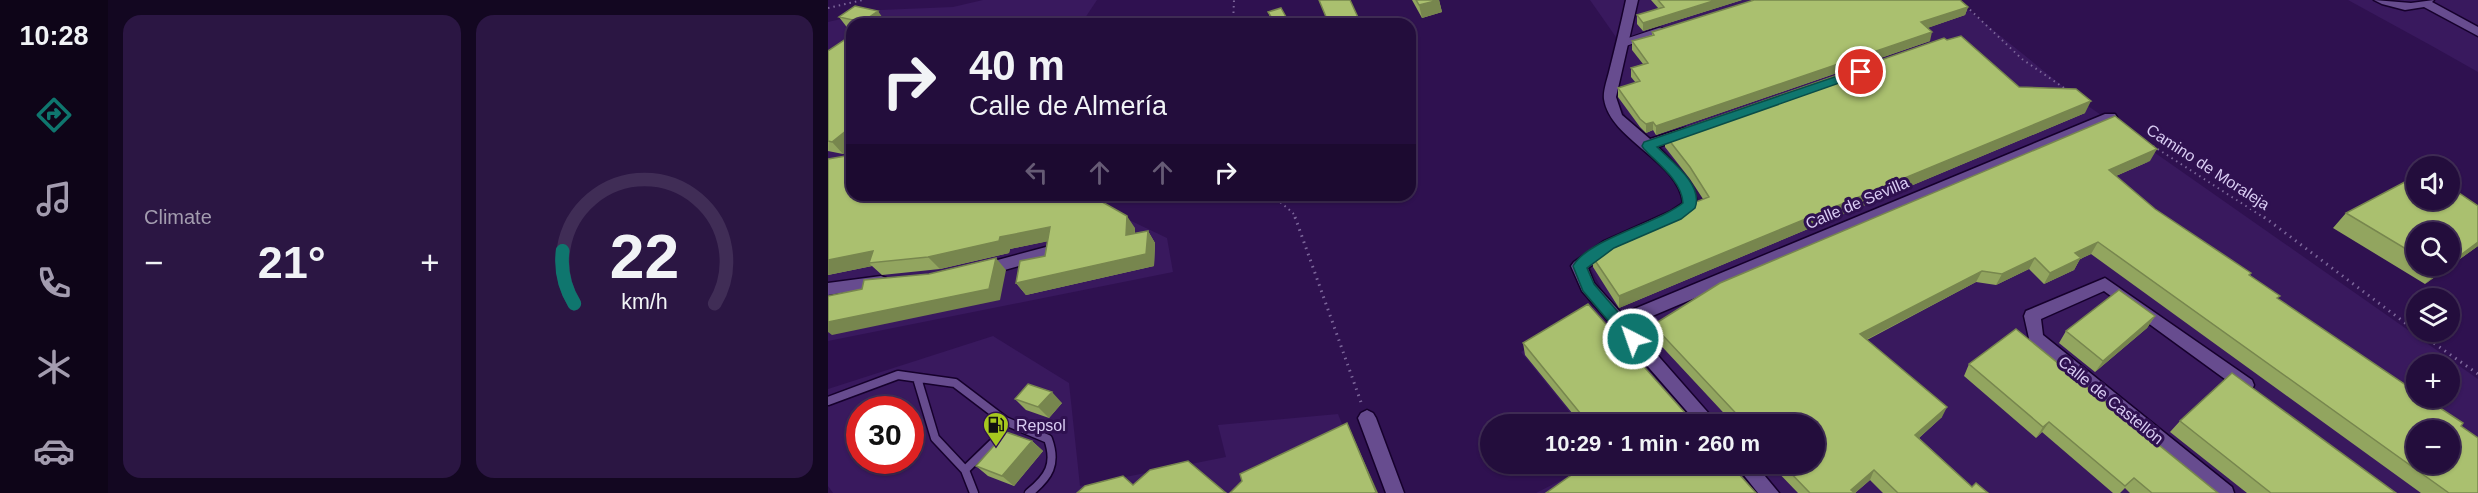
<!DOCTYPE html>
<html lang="en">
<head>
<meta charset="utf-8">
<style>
  body { margin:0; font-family:Arial,sans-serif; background:#2b1643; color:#f1f3f6; height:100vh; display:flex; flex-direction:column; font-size:22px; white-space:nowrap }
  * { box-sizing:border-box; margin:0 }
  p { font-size:20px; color:#a39caf }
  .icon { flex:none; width:33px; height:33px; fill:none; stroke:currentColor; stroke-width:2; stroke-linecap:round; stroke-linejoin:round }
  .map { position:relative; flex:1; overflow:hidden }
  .side { display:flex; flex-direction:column; gap:15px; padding:15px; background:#130721; width:720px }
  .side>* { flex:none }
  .hud { position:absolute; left:18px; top:18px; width:570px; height:183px; border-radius:18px; box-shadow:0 2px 4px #0004,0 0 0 2px #402d56; background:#230d3c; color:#f1f3f6; overflow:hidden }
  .fabs { position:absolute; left:1578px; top:156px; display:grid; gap:12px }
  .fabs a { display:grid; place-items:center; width:54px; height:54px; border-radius:50%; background:#230d3c; box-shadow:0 2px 4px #0004,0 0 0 2px #402d56; font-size:30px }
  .speed { position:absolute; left:18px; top:396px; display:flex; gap:12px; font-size:30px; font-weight:700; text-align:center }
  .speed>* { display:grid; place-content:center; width:78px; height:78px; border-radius:50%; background:#230d3c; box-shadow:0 2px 4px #0004,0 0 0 2px #402d56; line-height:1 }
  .speed .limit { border:9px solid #d22; background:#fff; color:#111 }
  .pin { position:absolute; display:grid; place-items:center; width:51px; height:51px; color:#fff; margin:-26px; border:3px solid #fff; border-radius:50%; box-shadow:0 2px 6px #0007 }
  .me { position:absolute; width:66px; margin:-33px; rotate:319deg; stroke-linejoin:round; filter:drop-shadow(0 0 4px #0008) }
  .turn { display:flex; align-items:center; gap:21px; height:126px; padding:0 24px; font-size:27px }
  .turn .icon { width:78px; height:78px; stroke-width:2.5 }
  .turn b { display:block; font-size:42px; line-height:51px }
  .lanes { display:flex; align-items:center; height:57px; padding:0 24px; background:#0003; justify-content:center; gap:30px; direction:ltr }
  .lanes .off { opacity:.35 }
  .big { font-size:45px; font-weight:800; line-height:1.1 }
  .side .widget { flex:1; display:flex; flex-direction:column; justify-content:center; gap:9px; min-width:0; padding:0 21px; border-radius:18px; background:#2b1643 }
  .side .dial { align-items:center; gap:0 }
  .dial svg { height:156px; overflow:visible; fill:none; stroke:#402d56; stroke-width:7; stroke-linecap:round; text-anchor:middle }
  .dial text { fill:#f1f3f6; stroke:none }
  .heat { display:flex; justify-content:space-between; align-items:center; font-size:33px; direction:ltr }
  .side .tiles { flex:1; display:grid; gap:15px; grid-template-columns:repeat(2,1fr) }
  .trip { position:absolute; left:652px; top:414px; width:345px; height:60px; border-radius:30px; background:#230d3c; box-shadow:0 2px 4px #0004,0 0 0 2px #402d56; font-weight:800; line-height:60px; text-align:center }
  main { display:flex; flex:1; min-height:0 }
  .tabs { display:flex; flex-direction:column; width:108px; justify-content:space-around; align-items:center; background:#0e0518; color:#a39caf }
  .tabs .icon { width:42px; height:42px }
  .tabs .on { color:#0f766e }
  .tabs b { font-size:27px; color:#f1f3f6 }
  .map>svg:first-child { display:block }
</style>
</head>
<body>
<main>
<nav class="tabs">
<b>10:28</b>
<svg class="icon on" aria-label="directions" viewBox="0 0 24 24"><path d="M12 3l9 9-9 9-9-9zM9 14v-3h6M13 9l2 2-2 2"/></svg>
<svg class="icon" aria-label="music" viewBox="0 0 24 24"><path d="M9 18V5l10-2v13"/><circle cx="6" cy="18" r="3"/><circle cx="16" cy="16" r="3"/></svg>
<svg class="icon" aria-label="phone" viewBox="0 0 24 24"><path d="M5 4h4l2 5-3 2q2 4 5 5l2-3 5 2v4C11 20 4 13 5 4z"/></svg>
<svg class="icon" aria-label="climate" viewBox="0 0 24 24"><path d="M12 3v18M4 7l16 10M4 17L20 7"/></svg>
<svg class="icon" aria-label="car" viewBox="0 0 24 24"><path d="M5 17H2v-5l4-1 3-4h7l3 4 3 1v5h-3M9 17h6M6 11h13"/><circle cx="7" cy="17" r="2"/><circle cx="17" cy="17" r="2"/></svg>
</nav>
<section class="side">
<div class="tiles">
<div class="widget"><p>Climate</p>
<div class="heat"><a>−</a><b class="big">21°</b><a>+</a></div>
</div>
<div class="widget dial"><svg viewBox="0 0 100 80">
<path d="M14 69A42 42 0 1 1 86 69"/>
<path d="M14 69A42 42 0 0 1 8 42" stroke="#0f766e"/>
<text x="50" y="56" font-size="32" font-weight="700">22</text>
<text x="50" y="72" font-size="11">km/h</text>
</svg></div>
</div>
</section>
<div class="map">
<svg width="1650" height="493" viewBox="0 0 1650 493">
  <rect width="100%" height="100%" fill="#2f1150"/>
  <path fill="#39195e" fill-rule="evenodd" d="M155 0H269L253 24H24V195L276 208 339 238 345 272 0 341V22L52 10 125 7Z
    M762 0H1128L1253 101 1650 379V493H708L765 464H987V424H751L693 352 779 299 760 263 881 202 835 148 805 131 787 95 797 50ZM1588 364H1622V398H1588ZM1588 430H1622V464H1588Z
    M1520 0H1650V72L1604 46Z
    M165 336 241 383 252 486 398 457 390 425 510 414 542 493H5L0 486V389ZM32 410H82V460H32Z"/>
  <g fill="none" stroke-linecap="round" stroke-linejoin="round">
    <defs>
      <path id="lane-far1" d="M796 43 832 31"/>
      <path id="lane" d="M0 401 70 375 127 383 177 421 168 440 137 470 107 438 89 378
        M177 421 220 439C229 464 221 477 201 493
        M137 470 146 493"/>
      <path id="street" d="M798 0H810L788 97 794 115 822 139 857 128 862 130 864 133 862 136 830 147C846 164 867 180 869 205L853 219 786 249 760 268 766 283 794 314 1277 114H1287L1289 117 1287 120 803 325 890 424H870L754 291 743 266 746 262 776 241 843 211 855 203C851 161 782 140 776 99 775 91 779 80 781 72 787 48 793 24 798 0Z
        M1546 0 1583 3 1606 0 1604 2 1650 27V36L1596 7 1577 10 1554 4Z
        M218 247 223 249 226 253 223 257 155 276 150 274 147 270 150 266 155 264Z
        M53 276 58 278 61 282 58 286 0 295V283Z
        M1277 278 1424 380 1426 385 1424 390 1418 392 1412 390 1276 291 1213 319 1215 335 1404 487 1406 493H1383L1202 343 1196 316 1198 311Z
        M539 410 545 413 548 418 576 493H558L530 418 533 413Z
        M907 464H927L951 493H930Z"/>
    </defs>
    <use href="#lane-far1" stroke="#16002c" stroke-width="9"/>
    <use href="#lane" stroke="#16002c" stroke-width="11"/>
    <use href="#street" stroke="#16002c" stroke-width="3"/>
    <path stroke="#7c669a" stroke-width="2" stroke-dasharray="1.5 4" stroke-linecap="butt" d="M1138 6 1194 59 1239 90
      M0 8 35 0
      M405 24 406 0
      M1325 146 1438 219
      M444 195 465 213 467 219"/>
    <path stroke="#7c669a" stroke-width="3" stroke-dasharray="1.5 5" stroke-linecap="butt" d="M467 217 534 405
      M1436 217 1588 331
      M1590 332 1650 374"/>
    <use href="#lane-far1" stroke="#674c8f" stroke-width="7"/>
    <use href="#lane" stroke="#674c8f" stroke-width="8"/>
    <use href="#street" fill="#674c8f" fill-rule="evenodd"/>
  </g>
  <path fill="#92a55f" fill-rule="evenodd" d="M584 0H611L614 12 594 18Z
    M823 0H914L815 31 809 24V15L831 9Z
    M1140 7 1137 15 1099 28 1102 41 828 135 825 130 818 133 812 127 790 97V88L808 83 803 77V68L815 64 804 50V41L824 35V32Z
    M440 12 462 24H445Z
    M11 17 59 24H24V30H21Z
    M24 35V147L15 154 0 151V51Z
    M1191 87 1257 113 791 308 765 267 764 256 798 241V237L830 224V220L860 209V205L875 199 862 179 837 147V135Z
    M0 159 307 228V234L320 231 327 243 326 266 198 295 188 283 217 256 220 241 182 249 181 253 112 269 54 275 44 266 0 275Z
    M1322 161 1288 176 1327 209 1422 275 1449 298 1633 426 1650 493H1593L1263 254 1252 259 1246 270 1216 284 1201 269 1168 285 1148 282 1039 340 1114 417 1091 438 1144 487 1160 493H1055L1042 480 1027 493H970L942 464H987V424H906L825 337V325Z
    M1518 213 1650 246 1597 284 1505 228ZM1588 232 1622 266H1588Z
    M1327 316 1319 328 1267 372 1231 343 1238 331Z
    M695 343 867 424H753L697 355Z
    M1141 364 1390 493H1302L1297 488 1292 493H1285L1214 432 1208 438 1136 376Z
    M187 399 234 403 221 418 198 410Z
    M1352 421 1568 493H1419L1342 432Z
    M204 441 215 451 186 486 160 476 148 466Z"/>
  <path fill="#77864e" d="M611 0 614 12 594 18 591 5Z
    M888 0H914L815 31V23Z
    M1140 7 1137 15 1091 31 1093 22Z
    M50 11 59 24H35L34 22Z
    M1104 32 1102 41 828 135V126Z
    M1263 101 1257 113 791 308V296Z
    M825 122V130L818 133V124Z
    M24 126V147L15 154 4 142Z
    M1329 149 1322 161 1274 182 1281 170Z
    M299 216 307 228 306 247 298 235Z
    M222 227 231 239 182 249 181 253 112 269 100 257 172 237Z
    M320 231 327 243 326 266 198 295 188 283Z
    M1270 242 1263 254 1252 259 1246 270 1216 284 1222 273 1247 253Z
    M1650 242V246L1597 284 1613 269 1618 266H1622V263Z
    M45 251 41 263 44 266 0 275V260Z
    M168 258 178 270 172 300 4 335 0 332V322Z
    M1207 258 1201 269 1168 285 1174 274Z
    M1154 271 1148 282 1028 345 1032 334Z
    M1327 316 1319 328 1267 372 1275 361Z
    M224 392 234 403 221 418 210 407Z
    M1119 407 1114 417 1083 445 1087 435Z
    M1221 422 1214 432 1208 438 1215 427Z
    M519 423 524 434 550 493H546Z
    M204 441 215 451 186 486 174 476Z
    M1046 470 1042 480 1027 493 1023 490Z"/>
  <path fill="#aac06f" stroke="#77864e" stroke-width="1.5" fill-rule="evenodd" d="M491 0H522L533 24H501Z
    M588 0H611L591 5Z
    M830 0H888L815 23 809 15 836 7Z
    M926 0H1132L1140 7 1093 22 1104 32 828 126 825 122 818 124 812 119 790 88 812 81 803 68 820 63 804 41 826 35 824 32Z
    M27 6 50 11 34 22 11 17Z
    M453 8 462 24H448L440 12Z
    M46 21 59 24H41Z
    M24 35V102L23 103H24V126L4 142 0 141V51Z
    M1133 36 1191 87 1248 89 1263 101 791 296 764 256 800 240 798 237 832 224 830 220 863 208 860 205 881 197 862 167 837 135 1116 38 1119 40Z
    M1287 116 1329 149 1281 170 1327 209 1423 273 1421 275 1452 296 1449 298 1588 392V398H1597L1635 423 1633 426 1650 438V493H1621L1270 242 1247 253 1253 258 1222 273 1207 258 1174 274 1154 271 1032 334 1119 407 1087 435 1144 487 1148 483 1160 493H1070L1046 470 1023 490 1027 493H982L954 464H987V424H918L825 325 892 283ZM1588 430H1622V464H1588Z
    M24 155V195H262L299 216 298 235 320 231 318 254 188 283 192 261 217 256 222 227 172 237 171 241 100 257 41 263 45 251 0 260V159Z
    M1588 176V200H1622V187L1650 206V242L1622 263V232H1588V255L1518 213Z
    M168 258 161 289 0 322V296L34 289 36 280 101 274Z
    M1606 266H1618L1613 269Z
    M1291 290 1327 316 1275 361 1238 331Z
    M760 304 867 424H761L695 343Z
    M1188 329 1390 493H1324L1306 478 1297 486 1221 422 1215 427 1141 364Z
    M1404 373 1568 493H1443L1352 421Z
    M200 384 224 392 210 407 187 399Z
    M519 423 548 492 546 493H402L414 481 412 474Z
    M178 432 204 441 174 476 148 466Z
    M360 461 398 493H249L257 486 295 476 305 485 322 470Z
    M759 464H902L928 493H718Z"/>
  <path fill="#0f766e" stroke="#0a4d48" stroke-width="1.5" d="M1033 68 1038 72 1037 74 829 147C843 161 876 185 867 208L853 219 786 248 759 268 766 284 813 339 811 344 805 346 800 344 755 291 745 266C760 239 829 224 855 203 854 181 830 164 816 149L814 146 816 142Z"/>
  <defs>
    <symbol id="fuel-pin" viewBox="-11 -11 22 30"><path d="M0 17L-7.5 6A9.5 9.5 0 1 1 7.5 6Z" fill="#a7c81f" stroke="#2f1150"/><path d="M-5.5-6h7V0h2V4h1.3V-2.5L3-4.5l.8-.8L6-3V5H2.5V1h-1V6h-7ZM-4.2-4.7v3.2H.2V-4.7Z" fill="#111"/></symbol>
  </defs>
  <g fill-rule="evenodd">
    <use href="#fuel-pin" x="153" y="410" width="30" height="40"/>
  </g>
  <g text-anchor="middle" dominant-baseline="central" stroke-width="6" stroke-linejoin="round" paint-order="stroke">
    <g font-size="16" fill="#d9ccf3" stroke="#2f1150">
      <text transform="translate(1380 167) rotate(33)">Camino de Moraleja</text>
      <text transform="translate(1029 203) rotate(-23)">Calle de Sevilla</text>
      <text transform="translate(1283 400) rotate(39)">Calle de Castellón</text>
    </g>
    <g font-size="16" fill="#d9ccf3" stroke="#2f1150" text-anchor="start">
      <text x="188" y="425">Repsol</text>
    </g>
  </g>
</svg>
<div class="fabs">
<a><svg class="icon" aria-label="sound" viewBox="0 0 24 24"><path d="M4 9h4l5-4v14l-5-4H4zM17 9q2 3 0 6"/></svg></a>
<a><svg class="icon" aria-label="search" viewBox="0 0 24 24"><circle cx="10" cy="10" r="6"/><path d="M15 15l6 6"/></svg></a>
<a><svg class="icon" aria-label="layers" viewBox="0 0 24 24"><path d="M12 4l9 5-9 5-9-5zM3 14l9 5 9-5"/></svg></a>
<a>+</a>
<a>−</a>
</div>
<div class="speed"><div class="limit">30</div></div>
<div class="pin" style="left:1033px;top:72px;background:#d93025"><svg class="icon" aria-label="arrive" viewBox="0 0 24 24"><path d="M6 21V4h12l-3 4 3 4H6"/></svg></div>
<svg class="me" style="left:805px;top:339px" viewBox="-20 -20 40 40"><circle r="17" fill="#0f766e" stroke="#fff" stroke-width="3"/><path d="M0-11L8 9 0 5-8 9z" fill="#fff"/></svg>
<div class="trip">10:29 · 1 min · 260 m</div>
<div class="hud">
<div class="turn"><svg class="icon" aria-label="right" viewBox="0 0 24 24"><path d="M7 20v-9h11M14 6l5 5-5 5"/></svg><div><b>40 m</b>Calle de Almería</div></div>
<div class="lanes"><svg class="icon off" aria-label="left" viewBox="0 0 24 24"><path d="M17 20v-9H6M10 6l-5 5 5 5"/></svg><svg class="icon off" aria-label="ahead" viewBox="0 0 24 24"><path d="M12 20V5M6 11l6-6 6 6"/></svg><svg class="icon off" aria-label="ahead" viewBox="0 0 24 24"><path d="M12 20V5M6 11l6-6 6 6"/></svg><svg class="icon" aria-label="right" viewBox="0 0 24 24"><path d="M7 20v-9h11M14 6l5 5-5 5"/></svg></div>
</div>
</div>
</main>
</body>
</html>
